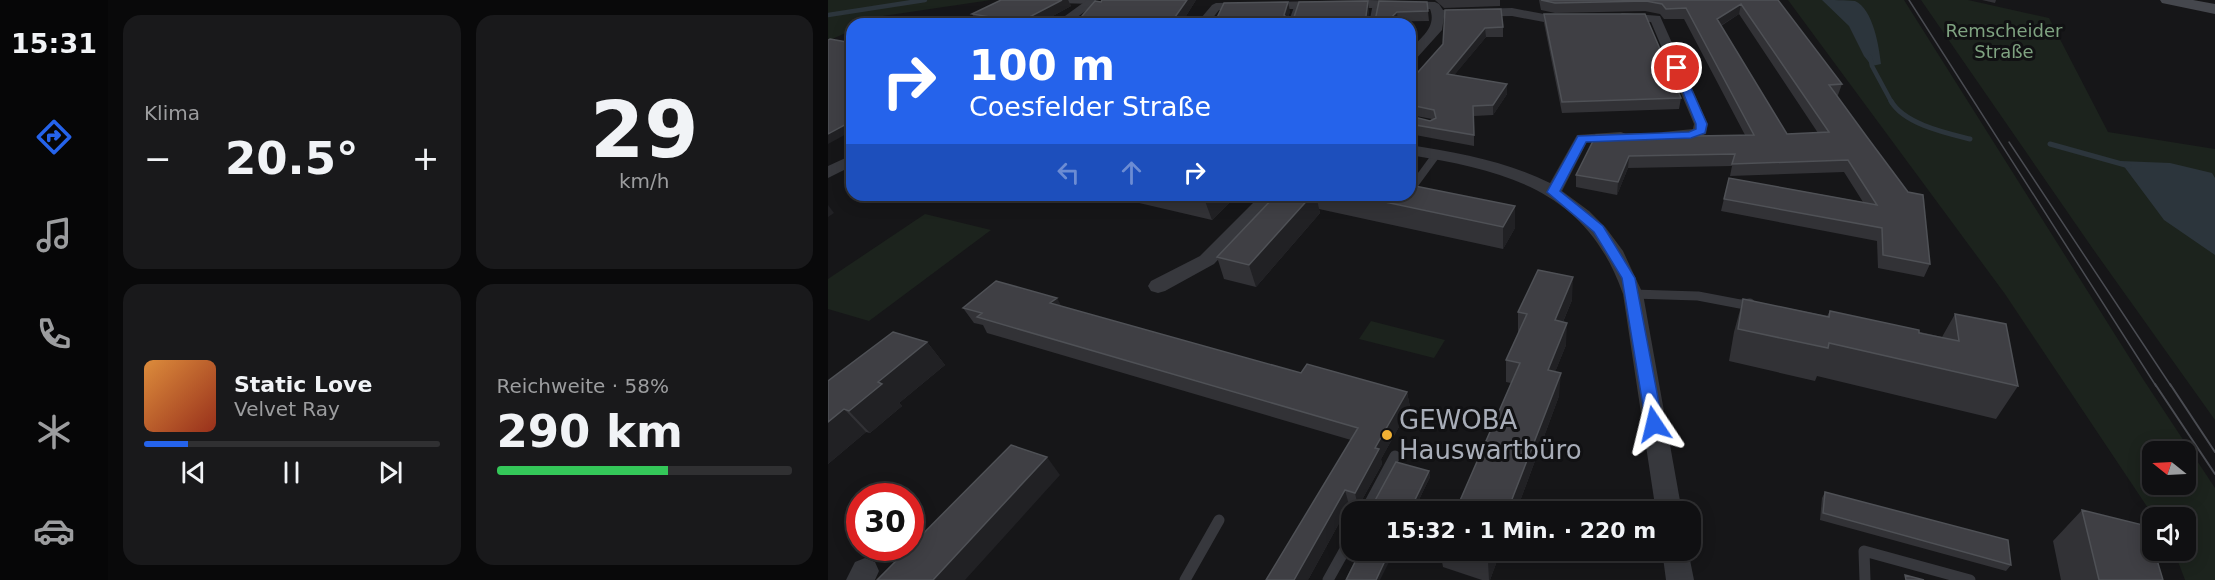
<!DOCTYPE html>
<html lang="de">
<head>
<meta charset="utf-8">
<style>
  body { margin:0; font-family:"DejaVu Sans",sans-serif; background:#19191b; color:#f1f3f6; height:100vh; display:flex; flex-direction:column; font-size:22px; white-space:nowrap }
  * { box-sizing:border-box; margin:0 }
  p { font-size:20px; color:#9c9d9f }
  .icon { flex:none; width:33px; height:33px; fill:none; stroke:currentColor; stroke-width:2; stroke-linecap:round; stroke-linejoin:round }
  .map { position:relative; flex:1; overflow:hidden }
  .panel { display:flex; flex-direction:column; gap:15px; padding:15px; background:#09090a; width:720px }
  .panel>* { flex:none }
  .top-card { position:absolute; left:18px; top:18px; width:570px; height:183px; border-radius:18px; box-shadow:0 3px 15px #0003,0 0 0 2px #303032; background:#2563eb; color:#fff; overflow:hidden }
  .needle { width:39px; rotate:288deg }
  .controls { position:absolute; left:1314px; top:441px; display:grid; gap:12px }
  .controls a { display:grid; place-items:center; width:54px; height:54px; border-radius:12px; background:#101012; box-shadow:0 3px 15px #0003,0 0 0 2px #303032; font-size:30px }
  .speed { position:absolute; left:18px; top:483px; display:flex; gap:12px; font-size:30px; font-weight:700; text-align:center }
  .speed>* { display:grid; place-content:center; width:78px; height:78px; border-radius:50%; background:#101012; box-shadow:0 3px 15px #0003,0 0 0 2px #303032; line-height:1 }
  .speed .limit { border:9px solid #d22; background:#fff; color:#111 }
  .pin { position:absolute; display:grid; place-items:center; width:51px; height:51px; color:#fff; margin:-26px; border:3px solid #fff; border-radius:50%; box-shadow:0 2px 6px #0007 }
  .me { position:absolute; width:66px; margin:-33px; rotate:350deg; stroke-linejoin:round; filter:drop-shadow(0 0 4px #0008) }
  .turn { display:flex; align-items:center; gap:21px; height:126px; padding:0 24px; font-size:27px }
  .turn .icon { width:78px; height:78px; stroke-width:2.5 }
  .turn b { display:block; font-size:42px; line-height:51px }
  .lanes { display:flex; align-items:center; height:57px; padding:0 24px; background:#0003; justify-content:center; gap:30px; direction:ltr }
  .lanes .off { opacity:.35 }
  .big { font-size:45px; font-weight:600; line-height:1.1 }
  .panel .tile { flex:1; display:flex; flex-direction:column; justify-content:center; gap:9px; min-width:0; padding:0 21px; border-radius:18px; background:#19191b }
  .panel .dial { align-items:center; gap:0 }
  .dial b { font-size:78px; line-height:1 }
  .song { display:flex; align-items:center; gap:18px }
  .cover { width:72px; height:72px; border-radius:9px; background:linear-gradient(135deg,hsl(30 70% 55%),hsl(10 70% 35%)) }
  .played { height:6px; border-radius:3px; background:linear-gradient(90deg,#2563eb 15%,#303032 15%) }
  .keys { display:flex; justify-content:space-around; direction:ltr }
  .heat { display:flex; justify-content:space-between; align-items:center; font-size:33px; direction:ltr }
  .charge { height:9px; border-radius:4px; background:linear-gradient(90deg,#34c759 58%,#303032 0) }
  .panel .tiles { flex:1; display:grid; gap:15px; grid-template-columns:repeat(2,1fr) }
  .trip { position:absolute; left:513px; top:501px; width:360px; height:60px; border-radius:18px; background:#101012; box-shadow:0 3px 15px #0003,0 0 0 2px #303032; font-weight:600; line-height:60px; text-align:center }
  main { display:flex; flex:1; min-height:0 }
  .menu { display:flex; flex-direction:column; width:108px; justify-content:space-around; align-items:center; background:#060607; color:#9c9d9f }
  .menu .icon { width:42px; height:42px }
  .menu .selected { color:#2563eb }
  .menu b { font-size:27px; color:#f1f3f6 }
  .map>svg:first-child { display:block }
</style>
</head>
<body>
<main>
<nav class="menu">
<b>15:31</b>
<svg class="icon selected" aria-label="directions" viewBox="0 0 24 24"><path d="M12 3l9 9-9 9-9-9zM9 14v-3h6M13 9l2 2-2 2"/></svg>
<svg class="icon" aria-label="music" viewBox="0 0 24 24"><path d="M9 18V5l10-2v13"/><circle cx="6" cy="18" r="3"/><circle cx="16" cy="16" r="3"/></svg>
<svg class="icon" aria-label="phone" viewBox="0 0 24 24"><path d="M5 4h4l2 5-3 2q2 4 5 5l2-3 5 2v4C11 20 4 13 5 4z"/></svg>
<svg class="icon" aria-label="climate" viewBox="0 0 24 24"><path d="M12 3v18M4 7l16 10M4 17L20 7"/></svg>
<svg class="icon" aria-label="car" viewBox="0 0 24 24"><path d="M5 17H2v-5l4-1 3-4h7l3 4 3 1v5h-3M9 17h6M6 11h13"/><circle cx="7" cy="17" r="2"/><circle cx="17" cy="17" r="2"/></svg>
</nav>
<section class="panel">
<div class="tiles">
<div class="tile"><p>Klima</p>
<div class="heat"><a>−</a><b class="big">20.5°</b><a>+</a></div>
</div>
<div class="tile dial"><b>29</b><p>km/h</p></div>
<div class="tile">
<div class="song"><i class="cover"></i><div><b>Static Love</b><p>Velvet Ray</p></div></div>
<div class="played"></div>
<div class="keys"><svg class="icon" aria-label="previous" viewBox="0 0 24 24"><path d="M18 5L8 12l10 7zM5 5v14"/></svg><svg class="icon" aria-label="pause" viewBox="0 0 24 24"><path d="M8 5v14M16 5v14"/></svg><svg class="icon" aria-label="next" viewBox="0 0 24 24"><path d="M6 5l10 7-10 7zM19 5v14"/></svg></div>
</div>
<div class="tile"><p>Reichweite · 58%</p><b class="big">290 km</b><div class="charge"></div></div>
</div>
</section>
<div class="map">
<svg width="1387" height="580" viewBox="0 0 1387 580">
  <rect width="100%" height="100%" fill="#161618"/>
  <path fill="#1c231d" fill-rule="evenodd" d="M0 0H163L55 16 38 24H24V30L0 41Z
    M960 0H1076L1315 379 1387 488V580H1357L1346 551 1358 550V518L1326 517 1177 294ZM1324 452H1358V484H1324Z
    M1093 0H1140L1221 18 1280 132 1387 149V420L1265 249Z
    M97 214 163 230 41 321 0 309V279Z
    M543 321 617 340 606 358 531 339Z"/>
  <path fill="#2c353c" d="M994 0C1004 0 1018 0 1027 1 1045 9 1051 46 1053 64L1044 66 1036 56 1021 26Z
    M1292 161 1342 163 1384 173 1387 178V255L1336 220Z"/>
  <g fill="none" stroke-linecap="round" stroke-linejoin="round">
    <path stroke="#2c353c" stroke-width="4.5" d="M0 15 97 0
      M1042 57 1044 66 1064 103"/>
    <path stroke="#2c353c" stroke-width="5" d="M1063 101C1076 124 1118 133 1142 139
      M1222 144 1301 166"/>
    <path stroke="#37383d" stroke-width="6" d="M229 0 265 1
      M463 24 470 5
      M544 24 548 4"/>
    <path stroke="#37383d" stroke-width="8" d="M586 185 608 155"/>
    <path stroke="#37383d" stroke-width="9" d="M805 294 870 296 912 304 922 303"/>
    <path stroke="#37383d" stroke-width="11" d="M537 512 567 456
      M357 580 391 520
      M500 580 524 537
      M1037 580 1036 551 1142 580"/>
    <path fill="#37383d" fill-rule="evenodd" d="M259 0 271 1 240 24H226Z
      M541 0 607 2 611 4 615 10 684 8 716 14 741 15 747 19 741 23 716 22 684 16 616 17 614 30 587 60 582 61V49C593 38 609 27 602 9L541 8 391 10 380 24H368L384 5 388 3Z
      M794 13 832 16 880 124 878 134 863 140 835 138 832 135 835 132 865 129 866 124 823 22 790 20 788 17Z
      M793 132 798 134 801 137 798 140 759 142 734 191 761 211 778 228 795 251 815 294 854 512H828L795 294C759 191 680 171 582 155V145C631 153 677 161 722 183L749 135Z
      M24 155V166L0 178V166Z
      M433 195H451L386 264 337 291 330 293 323 291 320 286 323 281 372 256Z
      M834 550H860L866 580H838Z
      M37 558 47 562 51 571 47 580H18L27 562Z"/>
    <path fill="#45474d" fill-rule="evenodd" d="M1332 0H1365L1387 4V14L1334 3Z"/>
    <path stroke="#4a4c52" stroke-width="1.5" d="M1081 0 1328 386
      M1181 142 1343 386"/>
    <path stroke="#4a4c52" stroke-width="2" d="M1327 384 1387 474
      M1342 384 1387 452"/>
  </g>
  <path fill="#323236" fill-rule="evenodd" d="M173 0H240L243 6 210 24 149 23 144 14Z
    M368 0 353 24H247L273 2Z
    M607 0H672V6L616 8Z
    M711 0H950L1014 84 1010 95 1009 96 1102 264 1096 277 1050 268 1049 241 893 211 901 178 1035 202 1016 172 902 176 904 166 800 168 789 195 748 187V175L768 135 867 136 917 135 856 19H836L832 14 817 11 727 13 713 10ZM911 14 990 133 959 134 893 26Z
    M1154 0H1168L1167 3Z
    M599 2 601 21 386 24 462 11 460 18 461 20 541 10 540 18 542 20Z
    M617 10 675 27V37H658L626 75 679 84V94L665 115 646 116V146L582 134V116L602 121 604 119 583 115 582 116V81L615 44Z
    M716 14 853 98 851 109 734 113 716 23Z
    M277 195H400L402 202 384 220Z
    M448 195H582L687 206V228L675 249 491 209 492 213 428 287 396 279 389 257Z
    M915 299 999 316 1002 311 1114 337 1127 314 1190 386 1168 419 989 376 987 381 901 361 906 332Z
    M744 300 735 322 738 345 727 372 731 396 688 512H627L683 383 678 382V360L690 334V312Z
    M234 307 473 373 579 392 582 407 553 459 554 464 530 507 521 505 480 580 523 440 159 333 155 325 146 323 135 308Z
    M99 342 117 365 71 403 74 406 42 433 38 432 0 464V381Z
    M601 471 602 477 585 512H546L544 506Z
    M997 492 1183 565 1178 571 992 520 994 498Z
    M1254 510 1335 580H1233L1225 541Z
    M612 550H673L662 580H654L615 567Z"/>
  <path fill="#212124" d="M234 0H240L243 6 210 24H193L192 22Z
    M359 0H368L353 24H349L347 17Z
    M540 1 541 10 539 24 538 16Z
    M460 2 462 11 458 24 456 15Z
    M913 4 911 14 887 29 889 19Z
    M569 12 570 22 568 24H556Z
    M657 28 658 37 619 84V74Z
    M679 84V94L665 115V105Z
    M24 121V131L0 144V134Z
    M801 156 800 168 789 195 790 182Z
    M383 195H400L402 202 384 220 377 201Z
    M484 195H488L492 213 428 287 421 265Z
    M0 205 6 213 0 217Z
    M687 206V228L675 249V227Z
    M745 277 744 300 726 343 727 320Z
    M229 298 237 313 222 303Z
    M739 323 738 345 719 392 720 370Z
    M99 342 117 365 71 403 74 406 42 433 21 411 50 382Z
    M733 373 731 396 688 512H679Z
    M579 392 582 407 553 459 554 464 530 507 527 493 547 448Z
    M16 409 38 432 0 464V422Z
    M219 457 232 475 137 580H105Z
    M601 471 602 477 585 512H581Z
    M517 490 521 505 480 580H466Z
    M562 550H567L552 580H548Z
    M664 550H673L662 580H661L660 562Z"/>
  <path fill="#3f3f44" stroke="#4f5156" stroke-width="1.5" fill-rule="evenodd" d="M173 0H234L192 22 144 14Z
    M274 0H359L347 17 277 20 273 24H247L267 1 273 2Z
    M713 0H950L1014 84 1001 85 1039 137 1080 192 1095 195 1102 264 1055 255 1054 228 896 199 901 178 1049 205 1020 160 904 164 907 154 801 156 790 182 748 175 768 135 866 133 867 136 926 135 858 8 838 9 834 4 818 1 727 3ZM913 4 1001 132 959 134 889 19Z
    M540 1 538 16 542 20 548 16 551 1 599 2 600 11 569 12 556 24H386L396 3 460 2 456 15 461 20 466 17 471 2Z
    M673 9 675 27 657 28 619 74 679 84 665 105 645 106 646 135 582 124V116L602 121 608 118 606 110 582 105V81L615 44 617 10Z
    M716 14H817L853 98 734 102Z
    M2 39 24 43V121L0 134V40Z
    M582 185 687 206 675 227 524 195H582Z
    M350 195H384L377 201Z
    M448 195H484L421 265 389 257Z
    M710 270 745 277 727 320 739 323 720 370 733 373 679 512H627L692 363 678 360 699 314 690 312Z
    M168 281 229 298 222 303 473 373 479 364 579 392 547 448 551 449 527 493 517 490 466 580H438L530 428 149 317 154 313 135 308Z
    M915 299 1001 317 1002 311 1091 330V333L1131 341 1127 314 1178 324 1190 386 1001 343 1000 348 910 329Z
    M65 332 99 342 50 382 54 384 21 411 16 409 0 422V381Z
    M183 445 219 457 105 580H49Z
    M568 462 601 471 581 512H553L554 509 544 506Z
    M997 492 1180 540 1183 565 995 513Z
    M1254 510 1319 526 1324 545V550H1326L1335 580H1271Z
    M533 550H562L548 580H518Z
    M623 550H664L660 562Z
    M1077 575 1096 580H1078Z"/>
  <path fill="#2563eb" stroke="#184099" stroke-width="1.5" d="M849 65 854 68 879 124 877 133 863 138 758 142 732 191 775 226 807 278 835 424 832 429 826 431 821 429 818 424 794 278 766 232 719 192 750 136 861 132 868 129V124L845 68Z"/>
  <circle fill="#f2b134" stroke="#111113" stroke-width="2" cx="559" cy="435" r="6"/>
  <g text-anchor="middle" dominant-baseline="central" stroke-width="6" stroke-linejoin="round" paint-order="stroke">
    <g font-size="18" fill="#7fa381" stroke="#111113">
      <text x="1176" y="30">Remscheider<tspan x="1176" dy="21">Straße</tspan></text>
    </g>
    <g font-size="26" fill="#a8adb8" stroke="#111113" text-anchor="start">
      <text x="571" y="420">GEWOBA<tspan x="571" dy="30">Hauswartbüro</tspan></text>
    </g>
  </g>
</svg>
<div class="controls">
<a><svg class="needle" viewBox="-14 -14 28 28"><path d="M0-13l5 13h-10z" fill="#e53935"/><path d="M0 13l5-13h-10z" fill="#9c9d9f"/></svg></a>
<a><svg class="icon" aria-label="sound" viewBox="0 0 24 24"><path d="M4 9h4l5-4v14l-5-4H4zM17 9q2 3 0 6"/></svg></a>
</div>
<div class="speed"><div class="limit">30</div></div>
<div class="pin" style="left:849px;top:68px;background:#d93025"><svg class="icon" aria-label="arrive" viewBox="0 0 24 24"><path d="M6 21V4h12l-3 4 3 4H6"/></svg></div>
<svg class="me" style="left:826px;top:424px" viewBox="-20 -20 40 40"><path d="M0-17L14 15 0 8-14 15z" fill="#2563eb" stroke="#fff" stroke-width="4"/></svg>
<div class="trip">15:32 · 1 Min. · 220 m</div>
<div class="top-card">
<div class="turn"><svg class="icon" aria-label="right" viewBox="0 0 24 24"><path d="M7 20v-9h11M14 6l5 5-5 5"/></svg><div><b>100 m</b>Coesfelder Straße</div></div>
<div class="lanes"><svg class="icon off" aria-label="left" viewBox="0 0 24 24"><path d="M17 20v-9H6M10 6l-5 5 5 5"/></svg><svg class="icon off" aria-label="ahead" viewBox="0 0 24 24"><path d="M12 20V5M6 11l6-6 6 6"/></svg><svg class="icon" aria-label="right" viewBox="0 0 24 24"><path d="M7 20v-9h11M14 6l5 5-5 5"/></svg></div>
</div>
</div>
</main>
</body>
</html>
